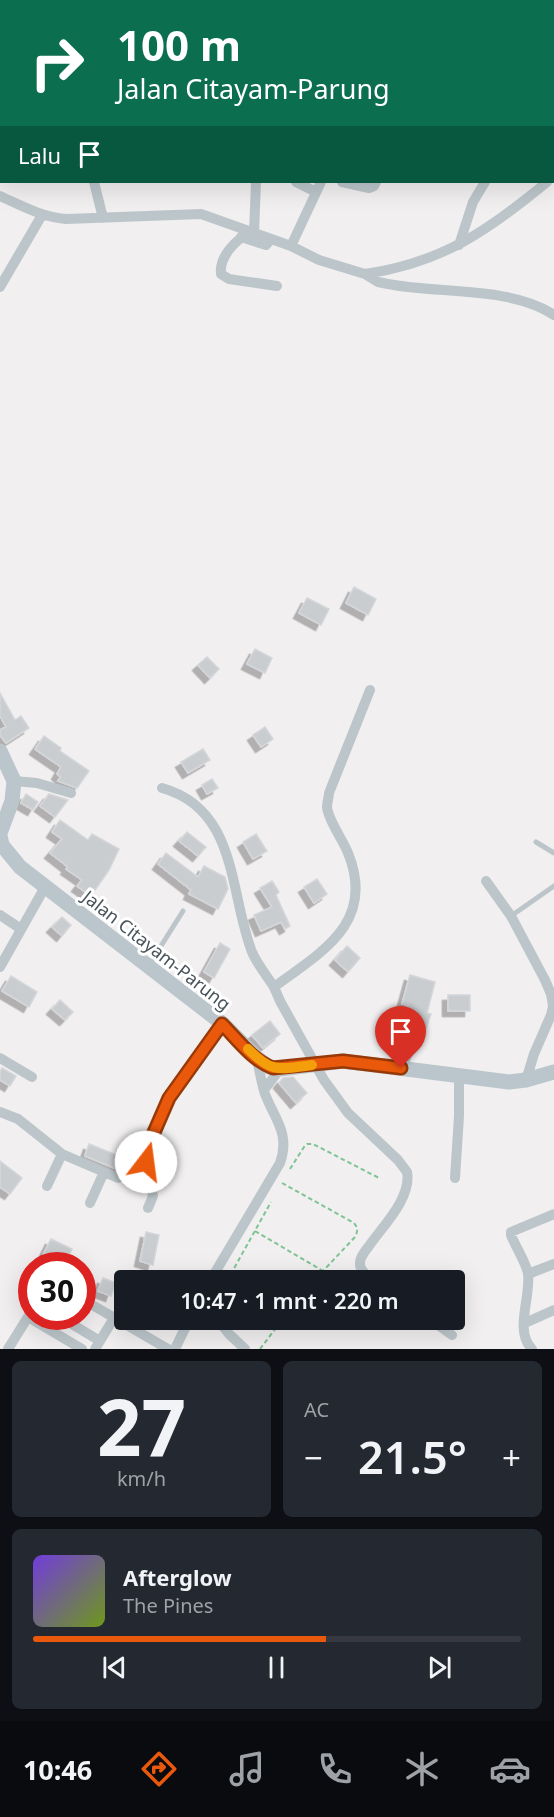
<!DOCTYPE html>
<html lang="id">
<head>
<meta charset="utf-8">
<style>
  body { margin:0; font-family:"Noto Sans",sans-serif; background:#242831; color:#f1f3f6; height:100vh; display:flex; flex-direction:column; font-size:22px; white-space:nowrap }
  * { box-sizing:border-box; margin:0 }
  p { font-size:20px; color:#9ea1a6 }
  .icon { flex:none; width:33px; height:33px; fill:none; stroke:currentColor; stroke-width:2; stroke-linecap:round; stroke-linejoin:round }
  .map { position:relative; height:1349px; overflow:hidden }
  .sheet { display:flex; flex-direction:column; gap:12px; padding:12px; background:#0d0f14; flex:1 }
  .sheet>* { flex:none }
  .top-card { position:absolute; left:0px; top:0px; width:555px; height:183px; box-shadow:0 6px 24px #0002; background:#0b6e4f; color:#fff; overflow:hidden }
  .speed { position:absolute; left:18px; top:1252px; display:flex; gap:12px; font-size:30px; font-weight:700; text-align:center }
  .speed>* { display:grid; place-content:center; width:78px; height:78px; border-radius:50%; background:#171b24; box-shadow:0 6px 24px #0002; line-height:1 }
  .speed .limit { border:9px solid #d22; background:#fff; color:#111 }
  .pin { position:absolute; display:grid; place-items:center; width:51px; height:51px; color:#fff; margin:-62px -26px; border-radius:50% 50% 50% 0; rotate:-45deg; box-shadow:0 0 6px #0007 }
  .pin .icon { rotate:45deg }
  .me { position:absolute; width:66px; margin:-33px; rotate:15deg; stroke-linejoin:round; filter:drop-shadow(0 0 4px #0008) }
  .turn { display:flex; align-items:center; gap:21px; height:126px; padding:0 18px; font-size:27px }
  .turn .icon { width:78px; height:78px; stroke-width:2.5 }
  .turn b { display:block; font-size:42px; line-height:51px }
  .then { display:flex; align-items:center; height:57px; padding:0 18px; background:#0003; gap:12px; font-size:22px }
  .big { font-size:45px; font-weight:600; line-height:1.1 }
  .sheet .widget { flex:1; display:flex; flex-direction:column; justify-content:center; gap:9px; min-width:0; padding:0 21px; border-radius:9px; background:#242831 }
  .sheet .dial { align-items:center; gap:0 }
  .dial b { font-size:78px; line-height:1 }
  .song { display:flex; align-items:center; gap:18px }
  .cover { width:72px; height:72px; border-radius:9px; background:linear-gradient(135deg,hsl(260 70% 55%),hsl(80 70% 35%)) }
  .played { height:6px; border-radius:3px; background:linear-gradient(90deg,#ea580c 60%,#363941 60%) }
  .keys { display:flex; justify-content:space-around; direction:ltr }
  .heat { display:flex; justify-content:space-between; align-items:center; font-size:33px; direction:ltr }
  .sheet .tiles { flex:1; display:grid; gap:12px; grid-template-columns:1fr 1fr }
  .widget:last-child { grid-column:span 2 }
  .trip { position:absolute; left:114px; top:1270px; width:351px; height:60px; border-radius:6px; background:#171b24; box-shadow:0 6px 24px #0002; font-weight:600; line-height:60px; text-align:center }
  .dock { display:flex; height:96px; justify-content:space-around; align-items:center; background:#090b0e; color:#9ea1a6 }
  .dock .icon { width:42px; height:42px }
  .dock .current { color:#ea580c }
  .dock b { font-size:27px; color:#f1f3f6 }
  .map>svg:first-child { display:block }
</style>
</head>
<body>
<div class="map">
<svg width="554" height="1349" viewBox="0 0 554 1349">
  <defs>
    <filter id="shadow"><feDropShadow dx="-5.5" dy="5.5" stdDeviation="0" flood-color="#0004"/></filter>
  </defs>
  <rect width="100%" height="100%" fill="#f1efef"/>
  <path fill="#c9cdd0" stroke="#d4d6da" stroke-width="1.5" filter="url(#shadow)" d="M354 587 376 599 368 615 346 603Z
    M307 598 329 609 321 625 299 613Z
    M255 649 272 658 265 673 247 664Z
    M207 657 219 669 210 678 198 665Z
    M0 693 15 720 21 716 29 728 6 743 0 735V730L6 727 0 716Z
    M265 727 273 739 261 747 253 735Z
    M44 736 61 748 60 751 89 771 77 788 58 781 61 777 57 774 61 767 35 749Z
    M203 749 210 760 188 773 181 762Z
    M212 779 218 788 207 794 202 785Z
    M26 794 38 802 33 810 21 803Z
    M49 794 68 800 55 817 40 806Z
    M60 820 88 840 92 834 119 849 109 870 91 896 77 886 82 880 66 869 68 867 50 853 62 839 52 832Z
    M187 832 206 847 198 856 179 841Z
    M256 834 267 851 253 859 243 842Z
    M166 853 198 877 204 866 225 877 228 889 218 909 189 894 191 890 158 864Z
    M317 879 327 894 314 903 304 887Z
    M272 881 279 892 276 895 290 926 285 929 281 922 261 931 254 915 272 907 260 888Z
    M62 917 71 925 62 936 52 927Z
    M220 943 230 949 214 978 204 972Z
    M347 946 360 958 348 972 335 960Z
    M410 975 435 982 427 1013 431 1014 425 1032 421 1025 403 1018 408 1005 402 1004Z
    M11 976 37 992 29 1007 2 991Z
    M448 995H470V1011H448Z
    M60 1000 73 1012 65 1020 52 1009Z
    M270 1021 280 1034 263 1048 252 1035Z
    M2 1068 16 1076 10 1086 0 1080V1072Z
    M293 1077 307 1093 296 1103 279 1083 283 1078Z
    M89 1144 124 1158 119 1170 85 1156Z
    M0 1161 22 1178 10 1194 0 1187Z
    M146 1232 159 1235 153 1265 140 1261Z
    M51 1239 72 1249 64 1266 42 1257Z
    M103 1278 116 1283 111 1296 98 1291Z"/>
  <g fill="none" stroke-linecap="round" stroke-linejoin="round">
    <path stroke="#7ec494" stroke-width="2" stroke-dasharray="4.5 3" stroke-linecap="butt" d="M290 1169 304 1147 307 1144H313L379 1178
      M282 1183 354 1223C358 1228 358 1231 355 1237L323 1271
      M255 1231 323 1271 314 1281
      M229 1277 236 1281
      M227 1281 271 1202
      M260 1349 282 1320"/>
    <path stroke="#bcc6ca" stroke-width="5" d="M536 842 554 853
      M511 916 554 886
      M149 965 183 911"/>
    <path stroke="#bcc6ca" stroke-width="10" d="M252 0 253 2
      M348 0 353 2
      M13 2 14 0
      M67 2V0
      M372 2V0
      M414 2V0
      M554 69V68
      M0 101 2 102
      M94 182 103 218
      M296 182 316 192
      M342 182 369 188 374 186 376 182
      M0 196C22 206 42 217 66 219L201 214 291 246 319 260 365 274 378 282 388 284C438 294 511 286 554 315
      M250 232C236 240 219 256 221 274L229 279 277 286
      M254 233 256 182
      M241 237 266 245 271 239
      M459 245 473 202 485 182
      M291 246 321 182
      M365 274C442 263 489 230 547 182
      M0 287 42 215
      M370 690 329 793C329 797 327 802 327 807 328 820 343 840 348 853 376 922 323 951 274 987L280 1001 324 1080 348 1113 398 1160 407 1172C412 1198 382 1227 369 1246 365 1251 360 1257 360 1263 359 1271 368 1276 374 1281
      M14 781 37 783 71 793
      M162 788C238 809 229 893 252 952 257 964 267 976 274 987
      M486 881 511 916 545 980 551 994 553 1006 551 1015 534 1054 526 1080
      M0 915 21 929
      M0 967 45 887
      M397 1024 418 1032 401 1068
      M0 1058 32 1077
      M264 1090 280 1069
      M0 1112 18 1119 62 1154 118 1178
      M455 1178 459 1116V1075
      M47 1186 62 1154
      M90 1203 104 1172
      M148 1208 153 1196 146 1162 152 1137 169 1098 223 1024
      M528 1274 554 1264
      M210 1281 280 1163C291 1132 273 1118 264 1091 261 1080 259 1069 257 1058
      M82 1299 168 1349
      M60 1317 100 1341
      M218 1320 229 1334 245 1349
      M431 1320 452 1335
      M525 1323 554 1310
      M8 1349 28 1317 82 1349
      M95 1349 114 1318
      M175 1349 189 1320
      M532 1349C514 1331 531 1297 528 1274 527 1264 515 1246 511 1235V1232L554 1214"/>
    <path stroke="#bac6cc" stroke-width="15" d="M0 751 14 781 12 801 0 833
      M0 836 2 845 20 867 223 1024 257 1058 269 1067 280 1069 343 1061 509 1082 526 1080 554 1072"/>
  </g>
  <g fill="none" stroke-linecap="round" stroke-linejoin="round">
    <defs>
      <path id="route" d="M146 1162 152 1137 169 1098 222 1024C237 1039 253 1061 273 1068L343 1061 401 1068"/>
    </defs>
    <use href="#route" stroke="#983908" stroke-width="15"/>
    <use href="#route" stroke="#ea580c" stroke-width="10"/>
    <path stroke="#f59e0b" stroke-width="10" d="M248 1049C273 1074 279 1069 312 1065"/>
  </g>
  <g text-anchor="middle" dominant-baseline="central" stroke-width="6" stroke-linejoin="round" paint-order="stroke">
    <g font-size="18" fill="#49555a" stroke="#fff">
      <text transform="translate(157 950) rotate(38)">Jalan Citayam-Parung</text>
    </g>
  </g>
</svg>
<div class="speed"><div class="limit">30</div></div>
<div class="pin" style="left:401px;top:1068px;background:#d93025"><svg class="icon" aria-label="arrive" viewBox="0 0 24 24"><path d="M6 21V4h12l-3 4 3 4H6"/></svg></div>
<svg class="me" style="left:146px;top:1162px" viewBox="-20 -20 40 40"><circle r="19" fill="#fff"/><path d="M0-13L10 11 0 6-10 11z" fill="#ea580c"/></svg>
<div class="trip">10:47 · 1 mnt · 220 m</div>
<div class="top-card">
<div class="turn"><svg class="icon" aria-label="right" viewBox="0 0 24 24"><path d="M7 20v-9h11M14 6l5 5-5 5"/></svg><div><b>100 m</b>Jalan Citayam-Parung</div></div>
<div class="then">Lalu<svg class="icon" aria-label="arrive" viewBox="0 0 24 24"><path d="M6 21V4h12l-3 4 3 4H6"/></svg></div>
</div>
</div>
<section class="sheet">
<div class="tiles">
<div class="widget dial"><b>27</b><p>km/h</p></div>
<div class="widget"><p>AC</p>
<div class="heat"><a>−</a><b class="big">21.5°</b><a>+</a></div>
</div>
<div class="widget">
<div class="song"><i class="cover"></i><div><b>Afterglow</b><p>The Pines</p></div></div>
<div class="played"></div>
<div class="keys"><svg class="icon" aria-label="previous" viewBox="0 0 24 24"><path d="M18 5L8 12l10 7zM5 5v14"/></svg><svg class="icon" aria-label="pause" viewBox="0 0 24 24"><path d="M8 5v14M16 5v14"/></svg><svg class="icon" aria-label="next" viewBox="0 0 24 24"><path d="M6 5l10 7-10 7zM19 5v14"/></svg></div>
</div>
</div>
</section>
<nav class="dock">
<b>10:46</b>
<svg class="icon current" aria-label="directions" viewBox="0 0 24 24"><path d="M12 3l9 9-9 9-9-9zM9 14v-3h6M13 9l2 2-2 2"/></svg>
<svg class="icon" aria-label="music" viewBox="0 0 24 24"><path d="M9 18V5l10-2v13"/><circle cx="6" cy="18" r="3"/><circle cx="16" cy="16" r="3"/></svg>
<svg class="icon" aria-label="phone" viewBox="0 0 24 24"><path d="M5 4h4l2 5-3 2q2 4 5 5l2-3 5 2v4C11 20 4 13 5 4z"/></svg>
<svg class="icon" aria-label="climate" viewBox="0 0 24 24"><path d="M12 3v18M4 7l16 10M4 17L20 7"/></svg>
<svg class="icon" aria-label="car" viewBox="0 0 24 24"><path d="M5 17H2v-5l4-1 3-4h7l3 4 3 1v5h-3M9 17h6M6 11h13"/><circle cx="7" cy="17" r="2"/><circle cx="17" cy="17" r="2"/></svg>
</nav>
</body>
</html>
